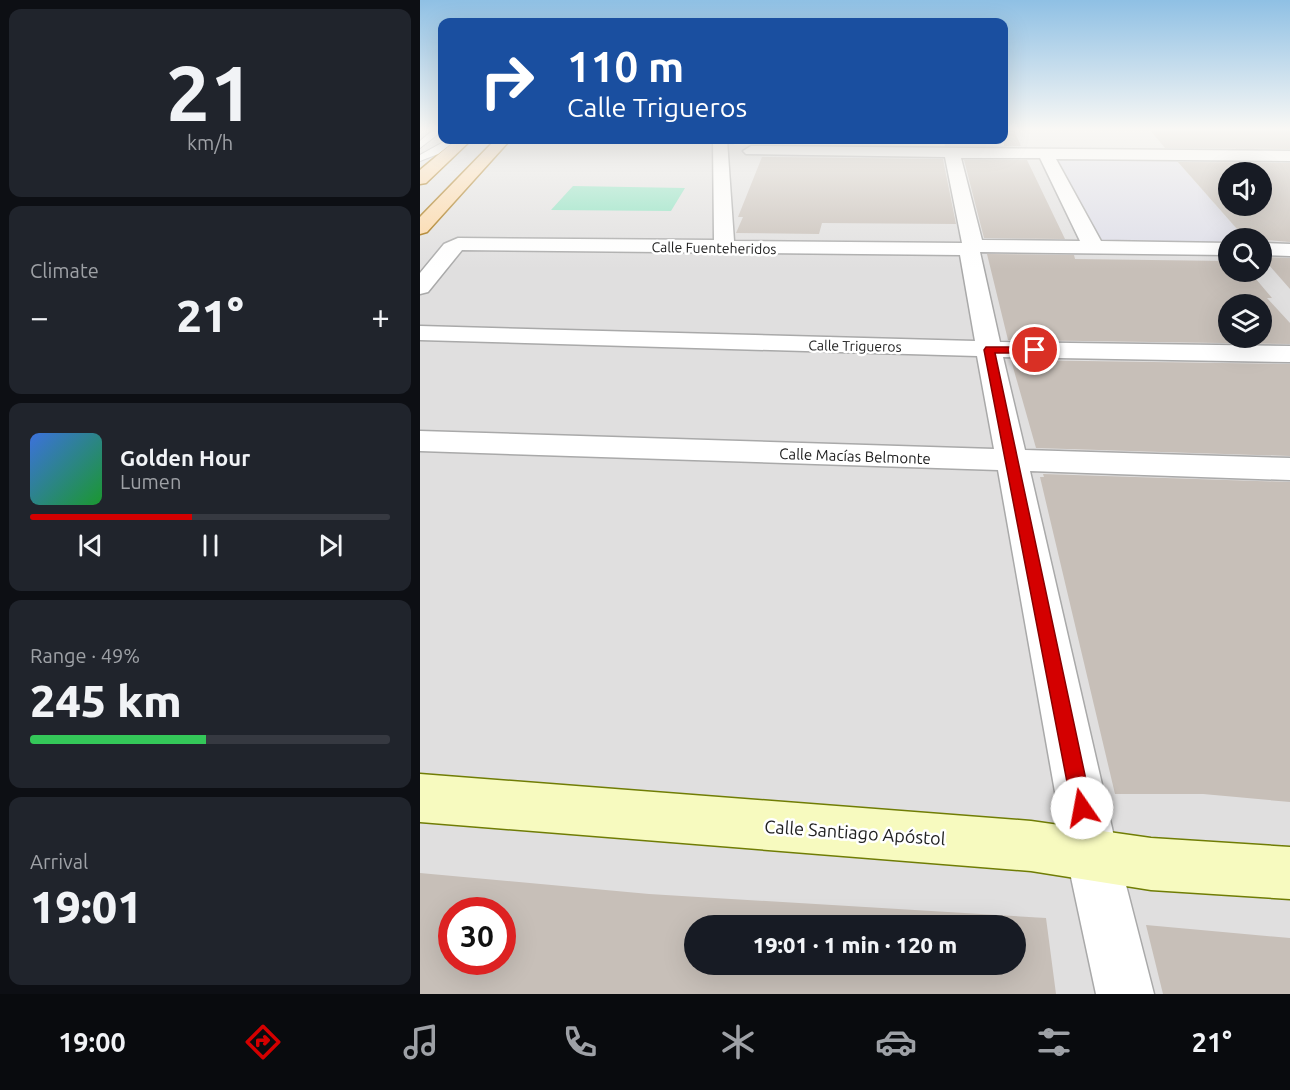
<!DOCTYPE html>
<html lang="en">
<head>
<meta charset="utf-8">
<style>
  body { margin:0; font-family:Ubuntu,sans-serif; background:#20242c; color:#f1f3f6; height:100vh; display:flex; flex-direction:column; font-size:22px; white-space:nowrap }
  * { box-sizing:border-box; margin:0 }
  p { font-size:20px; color:#9ea1a6 }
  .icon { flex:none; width:33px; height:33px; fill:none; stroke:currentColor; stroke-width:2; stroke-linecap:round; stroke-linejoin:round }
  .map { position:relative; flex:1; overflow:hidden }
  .side { display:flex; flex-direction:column; gap:9px; padding:9px; background:#0d0f14; width:420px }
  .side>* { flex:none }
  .top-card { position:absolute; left:18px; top:18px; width:570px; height:126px; border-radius:12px; box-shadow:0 6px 24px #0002; background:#1a4fa0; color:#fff; overflow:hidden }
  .tools { position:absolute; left:798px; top:162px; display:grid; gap:12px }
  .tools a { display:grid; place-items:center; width:54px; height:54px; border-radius:50%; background:#171b24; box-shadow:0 6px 24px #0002; font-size:30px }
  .speed { position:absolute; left:18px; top:897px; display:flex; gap:12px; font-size:30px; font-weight:700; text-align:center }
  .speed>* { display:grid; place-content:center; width:78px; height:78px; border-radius:50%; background:#171b24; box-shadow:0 6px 24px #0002; line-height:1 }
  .speed .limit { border:9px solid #d22; background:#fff; color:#111 }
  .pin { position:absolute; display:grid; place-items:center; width:51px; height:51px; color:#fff; margin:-26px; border:3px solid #fff; border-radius:50%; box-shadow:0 2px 6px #0007 }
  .me { position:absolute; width:66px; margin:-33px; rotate:348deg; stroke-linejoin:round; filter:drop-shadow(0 0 4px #0008) }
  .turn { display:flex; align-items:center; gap:21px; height:126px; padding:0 30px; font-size:27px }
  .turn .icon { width:78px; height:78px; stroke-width:2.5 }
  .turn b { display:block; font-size:42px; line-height:51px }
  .big { font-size:45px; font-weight:800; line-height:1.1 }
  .side .tile { flex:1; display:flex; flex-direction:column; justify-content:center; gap:9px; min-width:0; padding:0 21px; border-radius:12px; background:#20242c }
  .side .dial { align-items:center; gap:0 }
  .dial b { font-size:78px; line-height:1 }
  .song { display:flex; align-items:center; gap:18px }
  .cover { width:72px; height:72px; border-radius:9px; background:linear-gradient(135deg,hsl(220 70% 55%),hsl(130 70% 35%)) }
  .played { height:6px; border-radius:3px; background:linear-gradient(90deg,#d40000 45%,#363941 45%) }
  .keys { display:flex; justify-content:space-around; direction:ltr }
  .heat { display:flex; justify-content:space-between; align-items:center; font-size:33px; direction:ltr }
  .charge { height:9px; border-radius:4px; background:linear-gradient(90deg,#34c759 49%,#363941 0) }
  .trip { position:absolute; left:264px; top:915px; width:342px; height:60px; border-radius:30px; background:#171b24; box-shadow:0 6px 24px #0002; font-weight:800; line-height:60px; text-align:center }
  .menu { display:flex; height:96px; justify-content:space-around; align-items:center; background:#090b0e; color:#9ea1a6 }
  .menu .icon { width:42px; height:42px }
  .menu .selected { color:#d40000 }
  .menu b { font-size:27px; color:#f1f3f6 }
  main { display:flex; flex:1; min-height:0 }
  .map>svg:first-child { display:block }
</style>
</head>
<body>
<main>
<section class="side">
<div class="tile dial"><b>21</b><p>km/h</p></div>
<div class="tile"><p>Climate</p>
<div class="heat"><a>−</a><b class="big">21°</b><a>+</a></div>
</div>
<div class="tile">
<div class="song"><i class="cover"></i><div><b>Golden Hour</b><p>Lumen</p></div></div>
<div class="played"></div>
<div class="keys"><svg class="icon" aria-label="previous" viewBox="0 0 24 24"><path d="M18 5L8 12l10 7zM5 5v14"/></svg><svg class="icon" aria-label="pause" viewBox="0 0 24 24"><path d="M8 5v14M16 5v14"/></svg><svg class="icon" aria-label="next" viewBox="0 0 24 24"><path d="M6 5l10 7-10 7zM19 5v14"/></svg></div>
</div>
<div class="tile"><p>Range · 49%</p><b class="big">245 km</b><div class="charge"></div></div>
<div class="tile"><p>Arrival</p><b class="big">19:01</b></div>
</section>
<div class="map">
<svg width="870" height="994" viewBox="0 0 870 994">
  <rect width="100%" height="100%" fill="#f2efe9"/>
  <path fill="#e0dfdf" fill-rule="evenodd" d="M0 130H22V140H584V130H870V994H0ZM808 172H842V206H808ZM808 238H842V272H808ZM808 304H842V338H808ZM32 910H82V962H32ZM274 926H596V964H274Z"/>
  <path fill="#ffffe5" d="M314 140H524L525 147 314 145Z"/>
  <path fill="#88e0be" d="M153 186 265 188 251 211 131 210Z"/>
  <path fill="#dddde8" d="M626 154 751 155 825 238H808V249L674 248Z"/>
  <path fill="#c7bfb8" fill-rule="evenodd" d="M584 130H594L601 146H584Z
    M730 130 870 131V149L745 148Z
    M342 157 523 159 536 224 402 223 399 234 316 233 323 217H318Z
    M544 160H607L645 239 564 238Z
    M758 162 870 163V242L825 238ZM808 172H842V206H808Z
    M567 254 654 255 655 259 808 261V272H830L852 298H847L870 323V344L588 340ZM808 304H842V338H808Z
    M842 257 870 258V289Z
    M591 360 870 364V456L616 448Z
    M623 474 870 482V802L783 794H695L620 477H624Z
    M0 873 229 894 626 918 636 994H0ZM32 910H82V962H32ZM274 926H596V964H274Z
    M726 925 870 938V994H743Z"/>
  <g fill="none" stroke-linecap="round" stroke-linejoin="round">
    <defs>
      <path id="lane" d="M13 130 22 131 0 148V141Z
        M27 140H36L18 154 0 161V155Z"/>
      <path id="street" d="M293 140H307L314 241 542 243 525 157 326 154 323 151 331 146 870 151V161L636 159 681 241 808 243V255L560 252 580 342 870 346V362L583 357 605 450 870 458V480L610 471 698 854 734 994H676L646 854 578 470 0 451V431L574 449 557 356 0 340V326L555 341 540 255 42 250 8 292 0 294V273L24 244 38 238 294 240ZM541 158H620L660 241 562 240Z
        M842 243 870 244V256L842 255Z"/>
      <path id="secondary" d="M0 774 611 821 731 838 870 847V899L731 890 611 871 0 822Z"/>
      <path id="primary" d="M36 140H51L6 183 0 184V170Z
        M75 140H90L7 232 0 234V217Z"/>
    </defs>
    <use href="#lane" stroke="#a9a9a9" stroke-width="2"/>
    <use href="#street" stroke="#a9a9a9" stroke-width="3"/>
    <use href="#secondary" stroke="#707d05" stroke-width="3"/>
    <use href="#primary" stroke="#a06b00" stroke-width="3"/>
    <use href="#lane" fill="#fff" fill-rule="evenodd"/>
    <use href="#street" fill="#fff" fill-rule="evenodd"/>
    <use href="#secondary" fill="#f7fabf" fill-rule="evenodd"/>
    <use href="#primary" fill="#fcd6a4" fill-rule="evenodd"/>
  </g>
  <linearGradient id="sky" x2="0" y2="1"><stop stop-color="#8fc0e4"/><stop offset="0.48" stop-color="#f9f8f5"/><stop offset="1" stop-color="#f9f8f5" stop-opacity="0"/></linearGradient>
  <rect width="870" height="269" fill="url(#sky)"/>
  <path fill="#d40000" stroke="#8a0000" stroke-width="1.5" d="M566 347H615L620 350 615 353H575L672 808 669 815 662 818 655 815 652 808 564 350Z"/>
  <g text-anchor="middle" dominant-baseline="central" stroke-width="5" stroke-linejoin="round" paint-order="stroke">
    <g font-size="14" fill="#222" stroke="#fff">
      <text transform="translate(294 248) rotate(1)">Calle Fuenteheridos</text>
      <text transform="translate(435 346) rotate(1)">Calle Trigueros</text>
    </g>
    <g font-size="15" fill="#222" stroke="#fff">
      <text transform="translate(435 456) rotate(2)">Calle Macías Belmonte</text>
    </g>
    <g font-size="18" fill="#222" stroke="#fff">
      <text transform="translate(435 832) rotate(4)">Calle Santiago Apóstol</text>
    </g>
  </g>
</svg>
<div class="tools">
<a><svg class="icon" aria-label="sound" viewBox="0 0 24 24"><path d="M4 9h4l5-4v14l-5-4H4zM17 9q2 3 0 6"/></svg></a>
<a><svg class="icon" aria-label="search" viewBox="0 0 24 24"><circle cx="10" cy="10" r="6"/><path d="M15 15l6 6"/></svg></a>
<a><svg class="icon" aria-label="layers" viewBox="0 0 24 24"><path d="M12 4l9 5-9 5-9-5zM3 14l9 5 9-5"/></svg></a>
</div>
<div class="speed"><div class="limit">30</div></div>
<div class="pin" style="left:615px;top:350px;background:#d93025"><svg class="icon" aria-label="arrive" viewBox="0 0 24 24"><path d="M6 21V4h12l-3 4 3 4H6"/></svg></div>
<svg class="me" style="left:662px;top:808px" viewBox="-20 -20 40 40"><circle r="19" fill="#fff"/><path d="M0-13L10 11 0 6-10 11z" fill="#d40000"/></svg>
<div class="trip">19:01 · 1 min · 120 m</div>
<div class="top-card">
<div class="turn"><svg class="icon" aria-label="right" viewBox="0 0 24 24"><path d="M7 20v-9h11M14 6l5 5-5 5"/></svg><div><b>110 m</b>Calle Trigueros</div></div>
</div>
</div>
</main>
<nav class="menu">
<b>19:00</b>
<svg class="icon selected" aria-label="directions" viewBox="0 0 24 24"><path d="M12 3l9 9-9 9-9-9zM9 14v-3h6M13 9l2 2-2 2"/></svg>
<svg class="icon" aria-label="music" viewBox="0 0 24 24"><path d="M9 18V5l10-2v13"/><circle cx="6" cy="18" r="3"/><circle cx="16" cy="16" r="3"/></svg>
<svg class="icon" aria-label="phone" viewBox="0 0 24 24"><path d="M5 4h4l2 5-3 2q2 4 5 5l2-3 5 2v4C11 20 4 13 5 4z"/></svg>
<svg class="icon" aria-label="climate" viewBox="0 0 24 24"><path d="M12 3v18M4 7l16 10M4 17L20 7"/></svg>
<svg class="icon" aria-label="car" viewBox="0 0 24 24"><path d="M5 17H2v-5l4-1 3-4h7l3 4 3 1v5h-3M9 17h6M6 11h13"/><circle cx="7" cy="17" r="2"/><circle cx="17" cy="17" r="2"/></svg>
<svg class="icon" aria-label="filters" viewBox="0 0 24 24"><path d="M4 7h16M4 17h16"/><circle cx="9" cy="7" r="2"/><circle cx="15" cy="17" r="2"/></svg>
<b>21°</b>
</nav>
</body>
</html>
